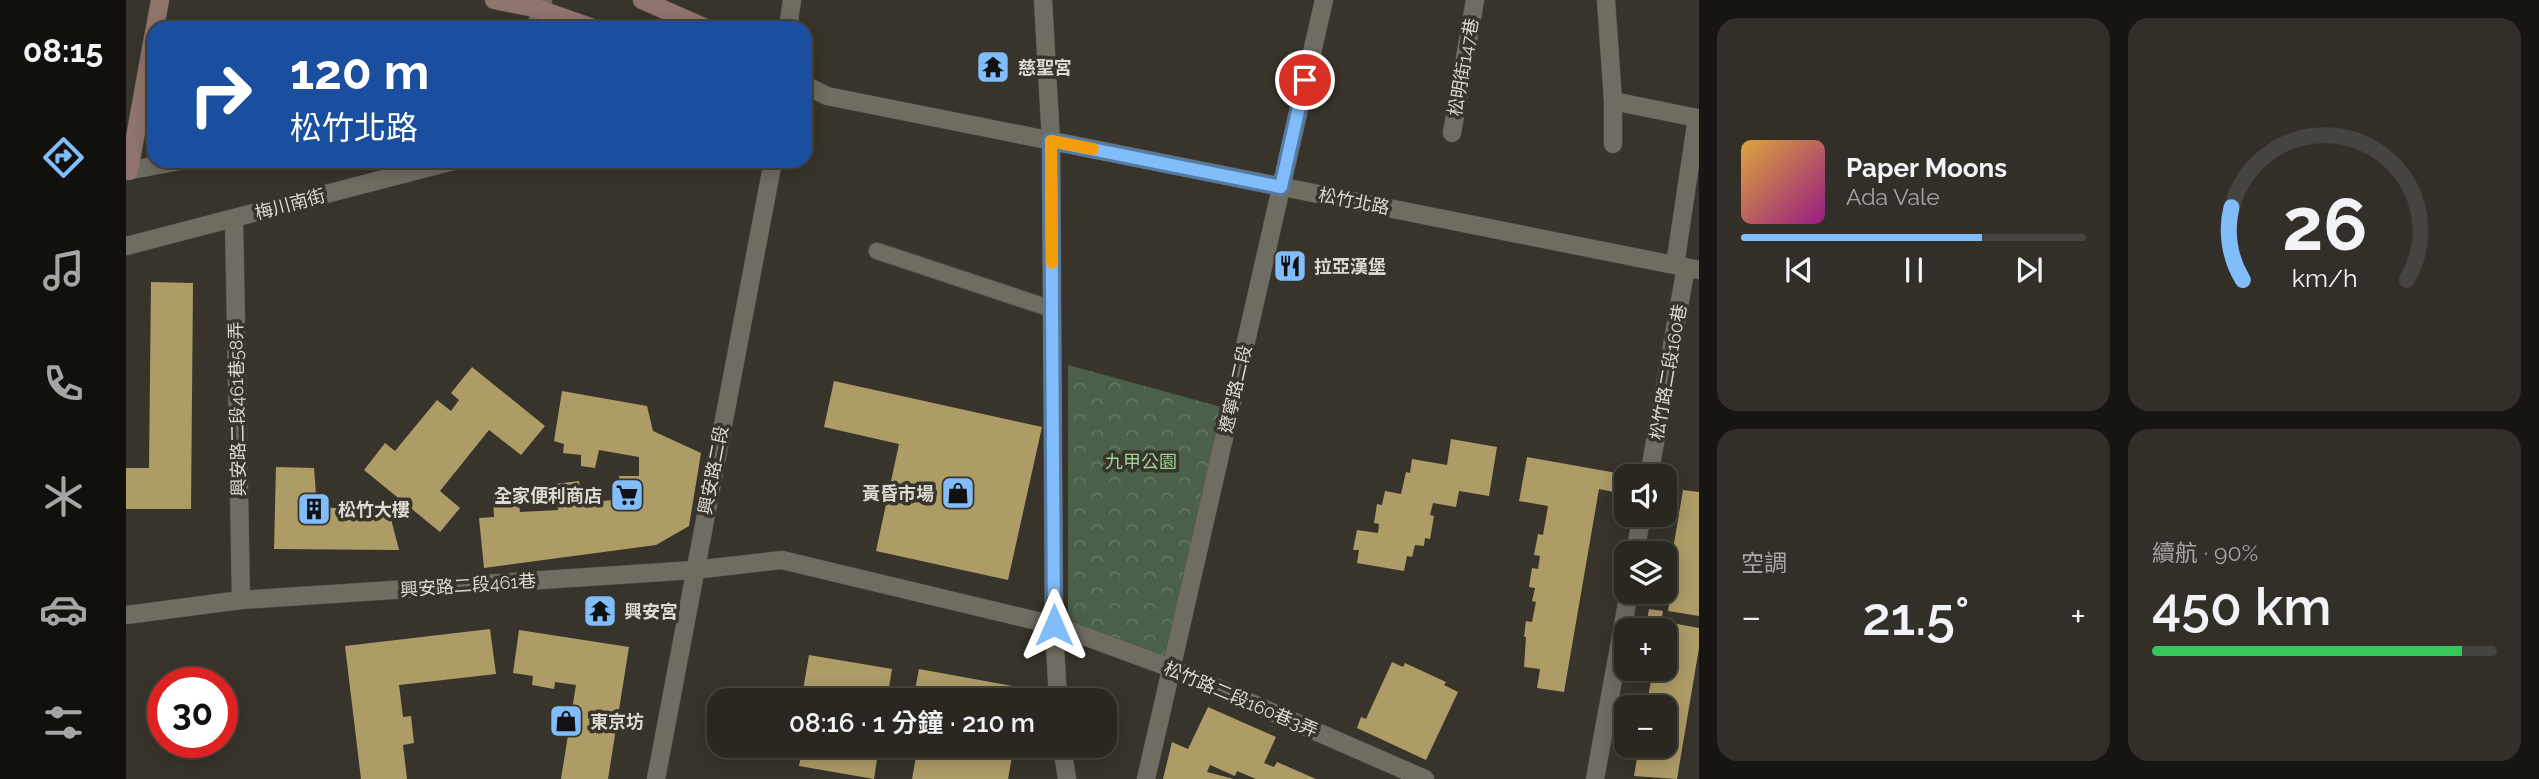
<!DOCTYPE html>
<html lang="zh-TW">
<head>
<meta charset="utf-8">
<style>
  body { margin:0; font-family:Raleway,"Noto Sans TC",sans-serif; background:#322f29; color:#f1f3f6; height:100vh; display:flex; flex-direction:column; font-size:26px; white-space:nowrap }
  * { box-sizing:border-box; margin:0 }
  p { font-size:23px; color:#a5a5a5 }
  .icon { flex:none; width:38px; height:38px; fill:none; stroke:currentColor; stroke-width:2; stroke-linecap:round; stroke-linejoin:round }
  .map { position:relative; flex:1; overflow:hidden }
  .sheet { display:flex; flex-direction:column; gap:18px; padding:18px; background:#171512; width:840px }
  .sheet>* { flex:none }
  .hud { position:absolute; left:21px; top:21px; width:665px; height:147px; border-radius:21px; box-shadow:0 4px 18px #0003,0 0 0 2px #46443e; background:#1a4fa0; color:#fff; overflow:hidden }
  .buttons { position:absolute; left:1488px; top:464px; display:grid; gap:14px }
  .buttons a { display:grid; place-items:center; width:63px; height:63px; border-radius:14px; background:#2a2720; box-shadow:0 4px 18px #0003,0 0 0 2px #46443e; font-size:35px }
  .speed { position:absolute; left:21px; top:667px; display:flex; gap:14px; font-size:35px; font-weight:700; text-align:center }
  .speed>* { display:grid; place-content:center; width:91px; height:91px; border-radius:50%; background:#2a2720; box-shadow:0 4px 18px #0003,0 0 0 2px #46443e; line-height:1 }
  .speed .limit { border:10px solid #d22; background:#fff; color:#111 }
  .pin { position:absolute; display:grid; place-items:center; width:60px; height:60px; color:#fff; margin:-30px; border:4px solid #fff; border-radius:50%; box-shadow:0 2px 7px #0007 }
  .me { position:absolute; width:77px; margin:-38px; rotate:0deg; stroke-linejoin:round; filter:drop-shadow(0 0 5px #0008) }
  .turn { display:flex; align-items:center; gap:24px; height:147px; padding:0 28px; font-size:32px }
  .turn .icon { width:91px; height:91px; stroke-width:2.5 }
  .turn b { display:block; font-size:49px; line-height:60px }
  .big { font-size:52px; font-weight:600; line-height:1.1 }
  .sheet .tile { flex:1; display:flex; flex-direction:column; justify-content:center; gap:10px; min-width:0; padding:0 24px; border-radius:21px; background:#322f29 }
  .sheet .dial { align-items:center; gap:0 }
  .dial svg { height:182px; overflow:visible; fill:none; stroke:#46443e; stroke-width:7; stroke-linecap:round; text-anchor:middle }
  .dial text { fill:#f1f3f6; stroke:none }
  .song { display:flex; align-items:center; gap:21px }
  .cover { width:84px; height:84px; border-radius:10px; background:linear-gradient(135deg,hsl(40 70% 55%),hsl(310 70% 35%)) }
  .played { height:7px; border-radius:4px; background:linear-gradient(90deg,#81bdfa 70%,#46443e 70%) }
  .keys { display:flex; justify-content:space-around; direction:ltr }
  .heat { display:flex; justify-content:space-between; align-items:center; font-size:38px; direction:ltr }
  .charge { height:10px; border-radius:5px; background:linear-gradient(90deg,#34c759 90%,#46443e 0) }
  .sheet .tiles { flex:1; display:grid; gap:18px; grid-template-columns:repeat(2,1fr) }
  .trip { position:absolute; left:581px; top:688px; width:410px; height:70px; border-radius:21px; background:#2a2720; box-shadow:0 4px 18px #0003,0 0 0 2px #46443e; font-weight:600; line-height:70px; text-align:center }
  main { display:flex; flex:1; min-height:0 }
  .tab-bar { display:flex; flex-direction:column; width:126px; justify-content:space-around; align-items:center; background:#11100d; color:#a5a5a5 }
  .tab-bar .icon { width:49px; height:49px }
  .tab-bar .active { color:#81bdfa }
  .tab-bar b { font-size:32px; color:#f1f3f6 }
  .map>svg:first-child { display:block }
</style>
</head>
<body>
<main>
<nav class="tab-bar">
<b>08:15</b>
<svg class="icon active" aria-label="directions" viewBox="0 0 24 24"><path d="M12 3l9 9-9 9-9-9zM9 14v-3h6M13 9l2 2-2 2"/></svg>
<svg class="icon" aria-label="music" viewBox="0 0 24 24"><path d="M9 18V5l10-2v13"/><circle cx="6" cy="18" r="3"/><circle cx="16" cy="16" r="3"/></svg>
<svg class="icon" aria-label="phone" viewBox="0 0 24 24"><path d="M5 4h4l2 5-3 2q2 4 5 5l2-3 5 2v4C11 20 4 13 5 4z"/></svg>
<svg class="icon" aria-label="climate" viewBox="0 0 24 24"><path d="M12 3v18M4 7l16 10M4 17L20 7"/></svg>
<svg class="icon" aria-label="car" viewBox="0 0 24 24"><path d="M5 17H2v-5l4-1 3-4h7l3 4 3 1v5h-3M9 17h6M6 11h13"/><circle cx="7" cy="17" r="2"/><circle cx="17" cy="17" r="2"/></svg>
<svg class="icon" aria-label="filters" viewBox="0 0 24 24"><path d="M4 7h16M4 17h16"/><circle cx="9" cy="7" r="2"/><circle cx="15" cy="17" r="2"/></svg>
</nav>
<div class="map">
<svg width="1573" height="779" viewBox="0 0 1573 779">
  <defs>
    <pattern id="park-crowns" width="20" height="18" patternUnits="userSpaceOnUse" patternTransform="scale(1.75)"><rect width="20" height="18" fill="#4a6048"/><path d="M2 6a3 3 0 1 1 6 0M12 15a3 3 0 1 1 6 0" fill="none" stroke="#647662"/></pattern>
  </defs>
  <rect width="100%" height="100%" fill="#38342b"/>
  <path fill="url(#park-crowns)" d="M942 365 1103 409 1041 661 942 626Z"/>
  <path fill="#ae9c67" d="M25 282 67 283 65 509H0V468H23Z
    M346 367 419 426 395 455 363 430 314 491 334 508 314 532 238 470 259 443 269 451 311 400 325 411 333 400 325 393Z
    M708 381 916 427 882 580 750 551 773 444 698 427Z
    M436 391 521 406 527 431 575 453 563 526 530 545 358 568 353 518 368 517 367 494 391 492 394 512 432 510 429 484 453 481 457 503 496 499 493 476H513V457L473 450 469 468 455 466V455L437 453 438 444 428 441Z
    M1325 439 1371 447 1363 496 1333 491 1330 507 1307 503 1304 515 1308 516 1304 539 1299 538 1298 546 1289 545 1286 557 1281 556 1278 571 1231 563 1233 550H1227L1231 530 1252 533 1253 524 1248 523 1251 504 1256 505 1259 491 1275 494 1280 472 1284 473 1286 459 1321 465Z
    M1401 457 1496 474 1493 493 1473 489 1438 692 1411 688 1414 669 1398 667 1400 637H1398L1400 621 1406 622 1410 602 1406 601 1409 588 1403 587 1406 568 1412 569 1414 556 1408 555 1412 534 1417 535 1422 506 1393 501Z
    M150 467 188 468 191 507 263 511 273 550 148 549Z
    M1557 490 1573 492V616L1542 611 1550 562 1545 561Z
    M1523 609 1537 611 1535 621 1573 628V648L1551 779 1508 776 1511 758 1505 757 1507 746H1538V707H1520L1525 681 1519 680 1520 668H1538V630L1520 625Z
    M364 629 370 674 273 685 277 717 285 716 288 743 277 745 281 779H235L219 646Z
    M393 630 503 647 482 779H435L450 685 429 682 428 689 406 685 407 676 387 673Z
    M683 655 766 669 761 700H684L685 698 676 696Z
    M1266 662 1277 667 1279 663 1320 682 1318 685 1332 692 1300 760 1231 728 1235 717 1240 719Z
    M793 669 898 688 896 700H787Z
    M1082 707 1150 737 1138 763 1148 767 1151 762 1190 779H1130L1111 771 1109 776 1084 765 1081 772 1108 779H1037L1046 742 1062 749Z
    M677 746H753L748 779 673 766Z
    M792 746H888L882 779H786Z"/>
  <g fill="none" stroke-linecap="round" stroke-linejoin="round">
    <defs>
      <path id="lane" d="M751 251 926 309"/>
      <path id="street" d="M917 0 925 141 928 625 932 700
        M1480 0 1487 101 1571 118
        M410 28 417 0
        M662 28 666 0
        M679 85 701 96 1573 270
        M1487 101V144
        M1326 133 1349 0
        M0 171 54 161
        M108 219 115 600
        M0 246 327 161
        M1549 265 1571 118 1573 119
        M1523 476 1560 267
        M1509 553 1516 514
        M0 615 115 600 568 570 656 560 928 625 1045 668 1299 779
        M936 746 941 779
        M530 779 647 161
        M1020 779 1198 0
        M1469 779 1503 592"/>
      <path id="secondary" d="M368 0 413 9 467 28
        M516 0 580 28
        M29 28 34 0
        M3 171 28 32"/>
    </defs>
    <use href="#lane" stroke="#545149" stroke-width="18"/>
    <use href="#street" stroke="#545149" stroke-width="19"/>
    <use href="#secondary" stroke="#545149" stroke-width="19"/>
    <use href="#lane" stroke="#6f6c61" stroke-width="16"/>
    <use href="#street" stroke="#6f6c61" stroke-width="18"/>
    <use href="#secondary" stroke="#8f756d" stroke-width="18"/>
  </g>
  <g fill="none" stroke-linecap="round" stroke-linejoin="round">
    <defs>
      <path id="route" d="M928 625 925 141 1155 187 1179 80"/>
    </defs>
    <use href="#route" stroke="#547ba2" stroke-width="18"/>
    <use href="#route" stroke="#81bdfa" stroke-width="12"/>
    <path stroke="#f59e0b" stroke-width="12" d="M926 263 925 141 967 149"/>
  </g>
  <defs>
    <symbol id="temple-square" viewBox="-11 -11 22 22"><rect x="-9" y="-9" width="18" height="18" rx="4" fill="#81bdfa" stroke="#38342b"/><path d="M0-6L5-2H3V0L6.5 2.5H4V6H1.5V3h-3V6H-4V2.5H-6.5L-3 0V-2H-5Z" fill="#111"/></symbol>
    <symbol id="restaurant-square" viewBox="-11 -11 22 22"><rect x="-9" y="-9" width="18" height="18" rx="4" fill="#81bdfa" stroke="#38342b"/><path d="M-5-6h1v4h1v-4h1v4h1v-4h1v5L-1.5 .5V6h-2V.5L-5-1ZM5-6V6H3V1.5H1.5Q1.5-4 5-6Z" fill="#111"/></symbol>
    <symbol id="shop-square" viewBox="-11 -11 22 22"><rect x="-9" y="-9" width="18" height="18" rx="4" fill="#81bdfa" stroke="#38342b"/><path d="M-5-2.5h2.3a2.7 3.5 0 0 1 5.4 0H5L5.5 6h-11ZM-1.5-2.5h3a1.5 2.3 0 0 0-3 0Z" fill="#111"/></symbol>
    <symbol id="supermarket-square" viewBox="-11 -11 22 22"><rect x="-9" y="-9" width="18" height="18" rx="4" fill="#81bdfa" stroke="#38342b"/><path d="M-6-5.5h2.5l.6 2H6L4.5 2H-2.5L-4.4-4H-6ZM-1.5 3.2a1.3 1.3 0 1 0 .1 0ZM3 3.2a1.3 1.3 0 1 0 .1 0Z" fill="#111"/></symbol>
    <symbol id="building-square" viewBox="-11 -11 22 22"><rect x="-9" y="-9" width="18" height="18" rx="4" fill="#81bdfa" stroke="#38342b"/><path d="M-4-6H4V6H1V3H-1V6H-4ZM-2.5-4.3h1.7v1.8h-1.7ZM.8-4.3h1.7v1.8H.8ZM-2.5-1h1.7V.8h-1.7ZM.8-1h1.7V.8H.8Z" fill="#111"/></symbol>
  </defs>
  <g fill-rule="evenodd">
    <use href="#temple-square" x="848" y="48" width="38" height="38"/>
    <use href="#restaurant-square" x="1145" y="247" width="38" height="38"/>
    <use href="#shop-square" x="813" y="474" width="38" height="38"/>
    <use href="#supermarket-square" x="482" y="476" width="38" height="38"/>
    <use href="#building-square" x="169" y="490" width="38" height="38"/>
    <use href="#temple-square" x="455" y="592" width="38" height="38"/>
    <use href="#shop-square" x="421" y="702" width="38" height="38"/>
  </g>
  <g text-anchor="middle" dominant-baseline="central" stroke-width="7" stroke-linejoin="round" paint-order="stroke">
    <g font-size="18" font-weight="bold" fill="#dbd9d3" stroke="#38342b" text-anchor="start">
      <text x="892" y="67">慈聖宮</text>
      <text x="1188" y="266">拉亞漢堡</text>
      <text x="808" y="493" text-anchor="end">黃昏市場</text>
      <text x="476" y="495" text-anchor="end">全家便利商店</text>
      <text x="212" y="509">松竹大樓</text>
      <text x="498" y="611">興安宮</text>
      <text x="464" y="721">東京坊</text>
    </g>
    <g font-size="18" fill="#dbd9d3" stroke="#38342b">
      <text transform="translate(1337 67) rotate(-80)">松明街147巷</text>
      <text transform="translate(1228 201) rotate(11)">松竹北路</text>
      <text transform="translate(164 204) rotate(-15)">梅川南街</text>
      <text transform="translate(1542 372) rotate(-80)">松竹路二段160巷</text>
      <text transform="translate(1109 389) rotate(-77)">遼寧路二段</text>
      <text transform="translate(111 409) rotate(-91)">興安路二段461巷58弄</text>
      <text transform="translate(587 470) rotate(-79)">興安路二段</text>
      <text transform="translate(342 585) rotate(-4)">興安路二段461巷</text>
      <text transform="translate(1115 699) rotate(23)">松竹路二段160巷3弄</text>
    </g>
    <g font-size="18" fill="#9bd596" stroke="#38342b">
      <text x="1015" y="461">九甲公園</text>
    </g>
  </g>
</svg>
<div class="buttons">
<a><svg class="icon" aria-label="sound" viewBox="0 0 24 24"><path d="M4 9h4l5-4v14l-5-4H4zM17 9q2 3 0 6"/></svg></a>
<a><svg class="icon" aria-label="layers" viewBox="0 0 24 24"><path d="M12 4l9 5-9 5-9-5zM3 14l9 5 9-5"/></svg></a>
<a>+</a>
<a>−</a>
</div>
<div class="speed"><div class="limit">30</div></div>
<div class="pin" style="left:1179px;top:80px;background:#d93025"><svg class="icon" aria-label="arrive" viewBox="0 0 24 24"><path d="M6 21V4h12l-3 4 3 4H6"/></svg></div>
<svg class="me" style="left:928px;top:625px" viewBox="-20 -20 40 40"><path d="M0-17L14 15 0 8-14 15z" fill="#81bdfa" stroke="#fff" stroke-width="4"/></svg>
<div class="trip">08:16 · 1 分鐘 · 210 m</div>
<div class="hud">
<div class="turn"><svg class="icon" aria-label="right" viewBox="0 0 24 24"><path d="M7 20v-9h11M14 6l5 5-5 5"/></svg><div><b>120 m</b>松竹北路</div></div>
</div>
</div>
<section class="sheet">
<div class="tiles">
<div class="tile">
<div class="song"><i class="cover"></i><div><b>Paper Moons</b><p>Ada Vale</p></div></div>
<div class="played"></div>
<div class="keys"><svg class="icon" aria-label="previous" viewBox="0 0 24 24"><path d="M18 5L8 12l10 7zM5 5v14"/></svg><svg class="icon" aria-label="pause" viewBox="0 0 24 24"><path d="M8 5v14M16 5v14"/></svg><svg class="icon" aria-label="next" viewBox="0 0 24 24"><path d="M6 5l10 7-10 7zM19 5v14"/></svg></div>
</div>
<div class="tile dial"><svg viewBox="0 0 100 80">
<path d="M14 69A42 42 0 1 1 86 69"/>
<path d="M14 69A42 42 0 0 1 9 37" stroke="#81bdfa"/>
<text x="50" y="56" font-size="32" font-weight="700">26</text>
<text x="50" y="72" font-size="11">km/h</text>
</svg></div>
<div class="tile"><p>空調</p>
<div class="heat"><a>−</a><b class="big">21.5°</b><a>+</a></div>
</div>
<div class="tile"><p>續航 · 90%</p><b class="big">450 km</b><div class="charge"></div></div>
</div>
</section>
</main>
</body>
</html>
